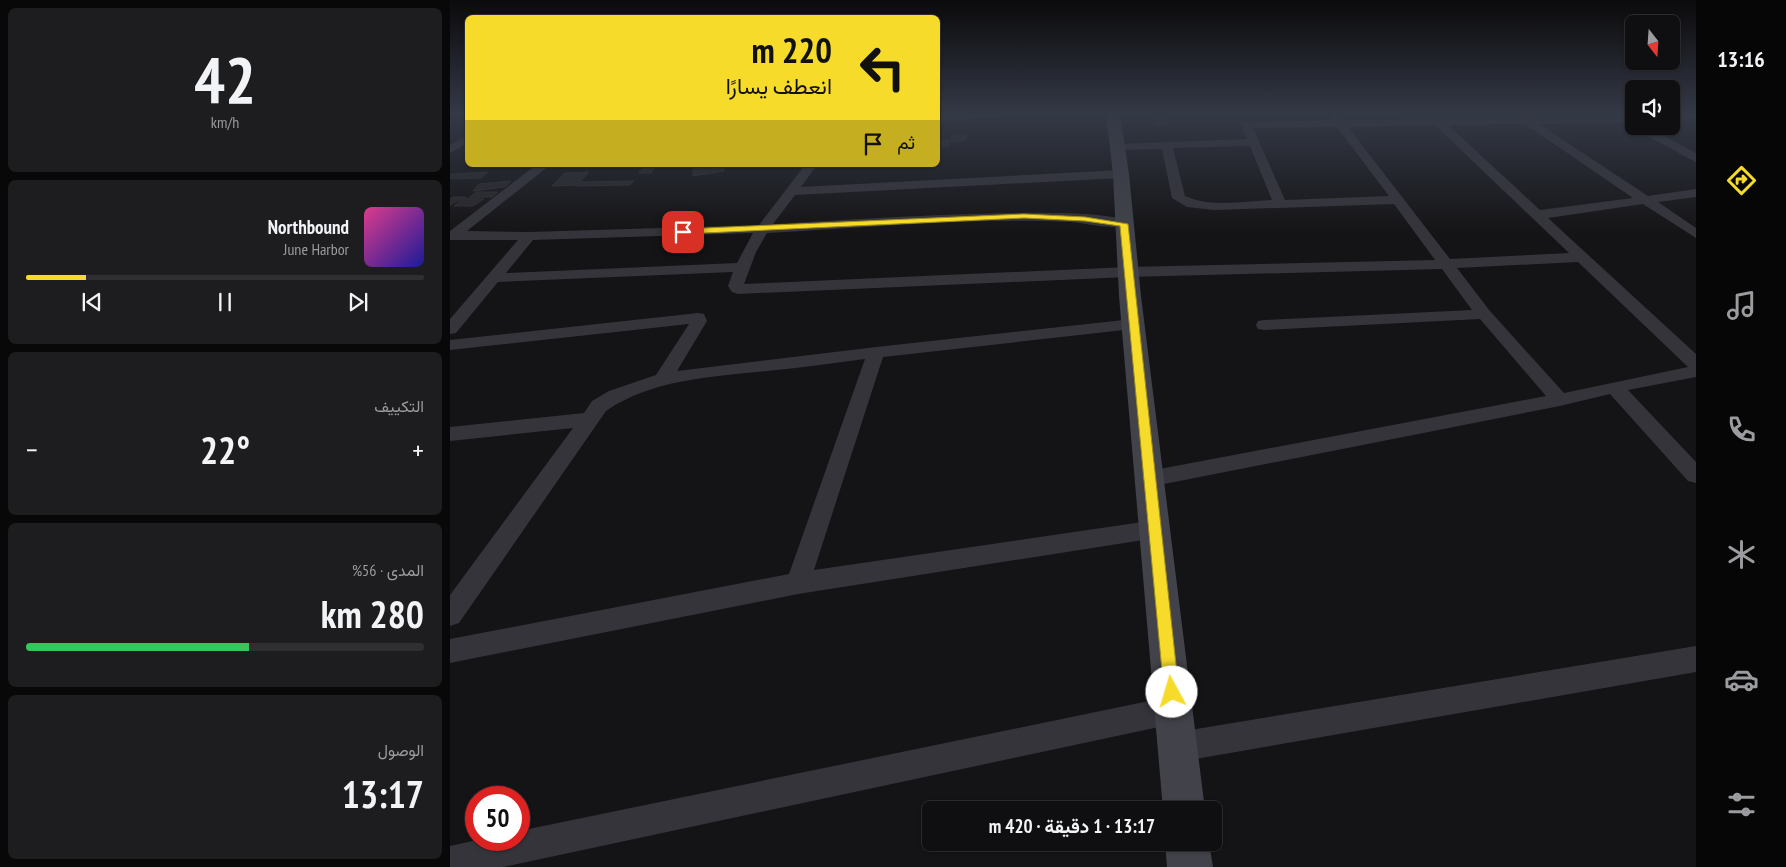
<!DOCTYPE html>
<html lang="ar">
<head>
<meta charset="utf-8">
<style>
  body { margin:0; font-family:"PT Sans Narrow",Vazirmatn,sans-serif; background:#1d1c1e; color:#f1f3f6; direction:rtl; height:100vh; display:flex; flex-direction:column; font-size:19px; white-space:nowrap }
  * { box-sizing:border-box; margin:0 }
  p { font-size:16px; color:#9b9c9f }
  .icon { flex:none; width:28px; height:28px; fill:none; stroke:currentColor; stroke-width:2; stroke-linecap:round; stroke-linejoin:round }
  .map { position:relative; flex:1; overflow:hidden; direction:ltr }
  .sheet { display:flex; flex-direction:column; gap:8px; padding:8px; background:#080809; width:450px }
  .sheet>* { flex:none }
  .guide { position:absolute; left:15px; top:15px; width:475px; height:152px; border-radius:8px; box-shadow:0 1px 4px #0004,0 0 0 1px #2f2e30; direction:rtl; background:#f7db2a; color:#111; overflow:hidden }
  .needle { width:32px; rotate:163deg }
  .controls { position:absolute; left:1175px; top:15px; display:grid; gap:10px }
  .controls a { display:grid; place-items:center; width:55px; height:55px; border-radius:8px; background:#0f0e10; box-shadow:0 1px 4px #0004,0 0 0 1px #2f2e30; font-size:25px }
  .speed { position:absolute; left:15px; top:786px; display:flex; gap:10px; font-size:25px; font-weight:700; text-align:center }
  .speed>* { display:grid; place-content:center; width:65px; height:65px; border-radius:50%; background:#0f0e10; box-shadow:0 1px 4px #0004,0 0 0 1px #2f2e30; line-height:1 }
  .speed .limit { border:8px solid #d22; background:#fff; color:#111 }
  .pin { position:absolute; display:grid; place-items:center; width:42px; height:42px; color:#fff; margin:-21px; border-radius:10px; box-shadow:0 2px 8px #0006 }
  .me { position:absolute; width:55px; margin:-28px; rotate:354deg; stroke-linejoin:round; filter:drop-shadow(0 0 4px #0008) }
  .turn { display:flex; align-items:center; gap:18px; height:105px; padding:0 25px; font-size:22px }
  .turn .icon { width:65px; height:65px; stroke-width:2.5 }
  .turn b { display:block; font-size:35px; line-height:42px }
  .then { display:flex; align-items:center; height:48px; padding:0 25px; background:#0003; gap:10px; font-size:19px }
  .big { font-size:38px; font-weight:700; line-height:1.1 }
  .sheet .tile { flex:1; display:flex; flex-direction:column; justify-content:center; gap:8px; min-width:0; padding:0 18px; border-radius:8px; background:#1d1c1e }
  .sheet .dial { align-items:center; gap:0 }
  .dial b { font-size:65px; line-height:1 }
  .song { display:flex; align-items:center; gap:15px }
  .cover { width:60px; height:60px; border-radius:8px; background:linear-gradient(135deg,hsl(330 70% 55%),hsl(240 70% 35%)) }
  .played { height:5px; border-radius:2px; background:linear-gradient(90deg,#f7db2a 15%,#2f2e30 15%) }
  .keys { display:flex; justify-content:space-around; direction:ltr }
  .heat { display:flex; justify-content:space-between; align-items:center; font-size:28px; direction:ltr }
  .charge { height:8px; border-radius:4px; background:linear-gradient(90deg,#34c759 56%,#2f2e30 0) }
  .trip { position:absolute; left:472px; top:801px; width:300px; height:50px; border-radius:8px; background:#0f0e10; box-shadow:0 1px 4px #0004,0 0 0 1px #2f2e30; font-weight:700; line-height:50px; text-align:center; direction:rtl }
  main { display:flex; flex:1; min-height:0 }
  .dock { display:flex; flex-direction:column; width:90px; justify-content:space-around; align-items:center; background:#060606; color:#9b9c9f }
  .dock .icon { width:35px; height:35px }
  .dock .active { color:#f7db2a }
  .dock b { font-size:22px; color:#f1f3f6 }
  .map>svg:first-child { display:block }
</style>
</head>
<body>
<main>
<nav class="dock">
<b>13:16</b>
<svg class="icon active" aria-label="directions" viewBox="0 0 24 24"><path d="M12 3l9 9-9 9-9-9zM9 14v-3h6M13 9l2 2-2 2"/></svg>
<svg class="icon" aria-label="music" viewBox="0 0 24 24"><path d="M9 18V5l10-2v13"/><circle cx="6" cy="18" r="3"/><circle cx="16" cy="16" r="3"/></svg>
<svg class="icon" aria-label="phone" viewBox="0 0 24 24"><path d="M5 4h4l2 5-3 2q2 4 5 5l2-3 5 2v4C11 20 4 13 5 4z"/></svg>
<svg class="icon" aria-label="climate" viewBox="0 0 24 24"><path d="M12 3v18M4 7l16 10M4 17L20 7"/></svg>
<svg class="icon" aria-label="car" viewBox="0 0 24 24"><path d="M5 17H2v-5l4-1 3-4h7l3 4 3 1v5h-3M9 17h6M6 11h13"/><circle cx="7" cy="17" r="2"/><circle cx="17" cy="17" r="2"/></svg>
<svg class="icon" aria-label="filters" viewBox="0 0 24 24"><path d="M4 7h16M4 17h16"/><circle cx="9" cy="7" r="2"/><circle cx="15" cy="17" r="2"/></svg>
</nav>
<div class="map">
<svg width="1246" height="867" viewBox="0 0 1246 867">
  <rect width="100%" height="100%" fill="#141315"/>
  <path fill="#272629" stroke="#2e2d31" d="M703 114H715L718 125H705Z
    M502 135H516L515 140 500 143Z
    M488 140H498L499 146 488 147Z
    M195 165H206L201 173H189Z
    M257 165H274V171L243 176V169L257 167Z
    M38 172 31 178 0 179V174Z
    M139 172 127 185 102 186 115 173Z
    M61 181 55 187 23 191 29 184Z
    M184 181 180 185 126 186 131 182Z
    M26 192H48L42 197H20Z
    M3 197H15L0 205V199Z
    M14 198 34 199 23 206H4Z"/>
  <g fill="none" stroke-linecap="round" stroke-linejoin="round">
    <path fill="#35343a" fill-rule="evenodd" d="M0 114H8L0 119Z
      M494 114H559L554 117 488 121V115Z
      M1221 114H1246V119L1221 120Z
      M886 115 893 120 1184 116V122L1089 124 1198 196 1246 189V197L1208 202 1246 228V238L1193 204 1098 218 1246 354V377L1178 390 1246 462V483L1238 481 1160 394 1110 406 699 487 691 485 688 479 691 473 699 471 1096 396 1030 319 814 330 808 329 806 325 808 321 814 320 1022 310 992 269 678 277 288 294 282 292 278 286 283 272 48 282 6 333 0 334V319L68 240H0V231L86 165H100L17 231 79 232 309 225 355 165H367L351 187 671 170 677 174 671 178 345 195 323 224C368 222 663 200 681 224 675 232 633 223 622 222 521 217 418 228 317 233L306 252 294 284 678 267 985 260 944 204 764 210 737 207 722 198 712 149 668 150 662 147 668 144 797 139 793 130 795 128 792 125 793 123 882 120 881 118ZM1075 124 1183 198 1090 210 998 125ZM985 125 1119 253 1000 259 898 127ZM887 127 939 196 835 200 803 128ZM800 146 822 200C794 201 760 208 735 196L723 148ZM303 233 287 263 56 273 83 240ZM1128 262 1238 367 1114 393 1040 311 1007 268Z
      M1184 123V126H1195L1246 153V162L1182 128 1181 126Z
      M18 135V143L0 153V145Z
      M248 313 254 314 257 321 227 371 426 347 683 319 689 320 691 324 689 328 683 329 433 357 364 570 706 520 714 522 717 529 714 536 706 538 348 594 0 663V639L339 574 415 359C382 363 349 368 317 371 262 377 203 379 156 411L9 623 0 626V595L123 428 0 441V427L134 413 142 401 159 391 206 375 239 324 0 350V340Z
      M1246 646V672L728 762 718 757 713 747 718 737 728 732Z
      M723 696 733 700 737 710 733 720 723 724 53 867H0V846L27 840H69V831Z"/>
    <path fill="#42434a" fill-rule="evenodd" d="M656 114H670L679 174 691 296 755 810H713L669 296 663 174Z
      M715 842H759L763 867H717Z"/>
  </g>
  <linearGradient id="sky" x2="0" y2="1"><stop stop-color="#0b0a0c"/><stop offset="0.48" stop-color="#343946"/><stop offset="1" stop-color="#343946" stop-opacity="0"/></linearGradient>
  <rect width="1246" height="236" fill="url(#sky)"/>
  <path fill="#f7db2a" stroke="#a18e1b" d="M574 214 635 217 678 224 729 692 727 697 722 700 716 697 714 692 670 226 635 221 574 218 233 234 229 232 233 229Z"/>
</svg>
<div class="controls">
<a><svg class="needle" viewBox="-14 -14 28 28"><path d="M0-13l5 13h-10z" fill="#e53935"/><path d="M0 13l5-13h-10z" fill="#9b9c9f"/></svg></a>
<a><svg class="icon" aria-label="sound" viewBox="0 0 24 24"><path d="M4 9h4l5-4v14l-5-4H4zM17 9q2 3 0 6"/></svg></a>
</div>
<div class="speed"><div class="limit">50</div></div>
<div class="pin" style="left:233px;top:232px;background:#d93025"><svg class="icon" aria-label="arrive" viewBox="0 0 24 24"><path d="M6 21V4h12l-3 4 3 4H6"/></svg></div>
<svg class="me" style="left:722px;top:692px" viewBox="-20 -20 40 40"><circle r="19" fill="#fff"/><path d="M0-13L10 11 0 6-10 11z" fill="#f7db2a"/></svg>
<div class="trip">13:17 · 1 دقيقة · 420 m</div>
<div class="guide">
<div class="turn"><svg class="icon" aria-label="left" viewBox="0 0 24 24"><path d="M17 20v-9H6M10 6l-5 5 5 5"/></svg><div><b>220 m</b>انعطف يسارًا</div></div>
<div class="then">ثم<svg class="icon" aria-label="arrive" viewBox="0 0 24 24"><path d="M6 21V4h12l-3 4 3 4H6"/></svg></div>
</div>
</div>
<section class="sheet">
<div class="tile dial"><b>42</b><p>km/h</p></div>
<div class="tile">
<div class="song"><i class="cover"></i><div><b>Northbound</b><p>June Harbor</p></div></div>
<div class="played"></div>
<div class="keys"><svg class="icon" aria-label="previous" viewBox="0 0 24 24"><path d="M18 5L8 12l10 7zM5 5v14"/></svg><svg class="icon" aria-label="pause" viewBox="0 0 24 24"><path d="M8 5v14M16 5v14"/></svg><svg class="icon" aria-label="next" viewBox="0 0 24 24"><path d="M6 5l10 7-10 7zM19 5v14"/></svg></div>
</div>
<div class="tile"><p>التكييف</p>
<div class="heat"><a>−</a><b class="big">22°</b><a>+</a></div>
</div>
<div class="tile"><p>المدى · 56%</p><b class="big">280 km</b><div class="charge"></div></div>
<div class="tile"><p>الوصول</p><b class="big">13:17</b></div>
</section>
</main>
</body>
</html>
